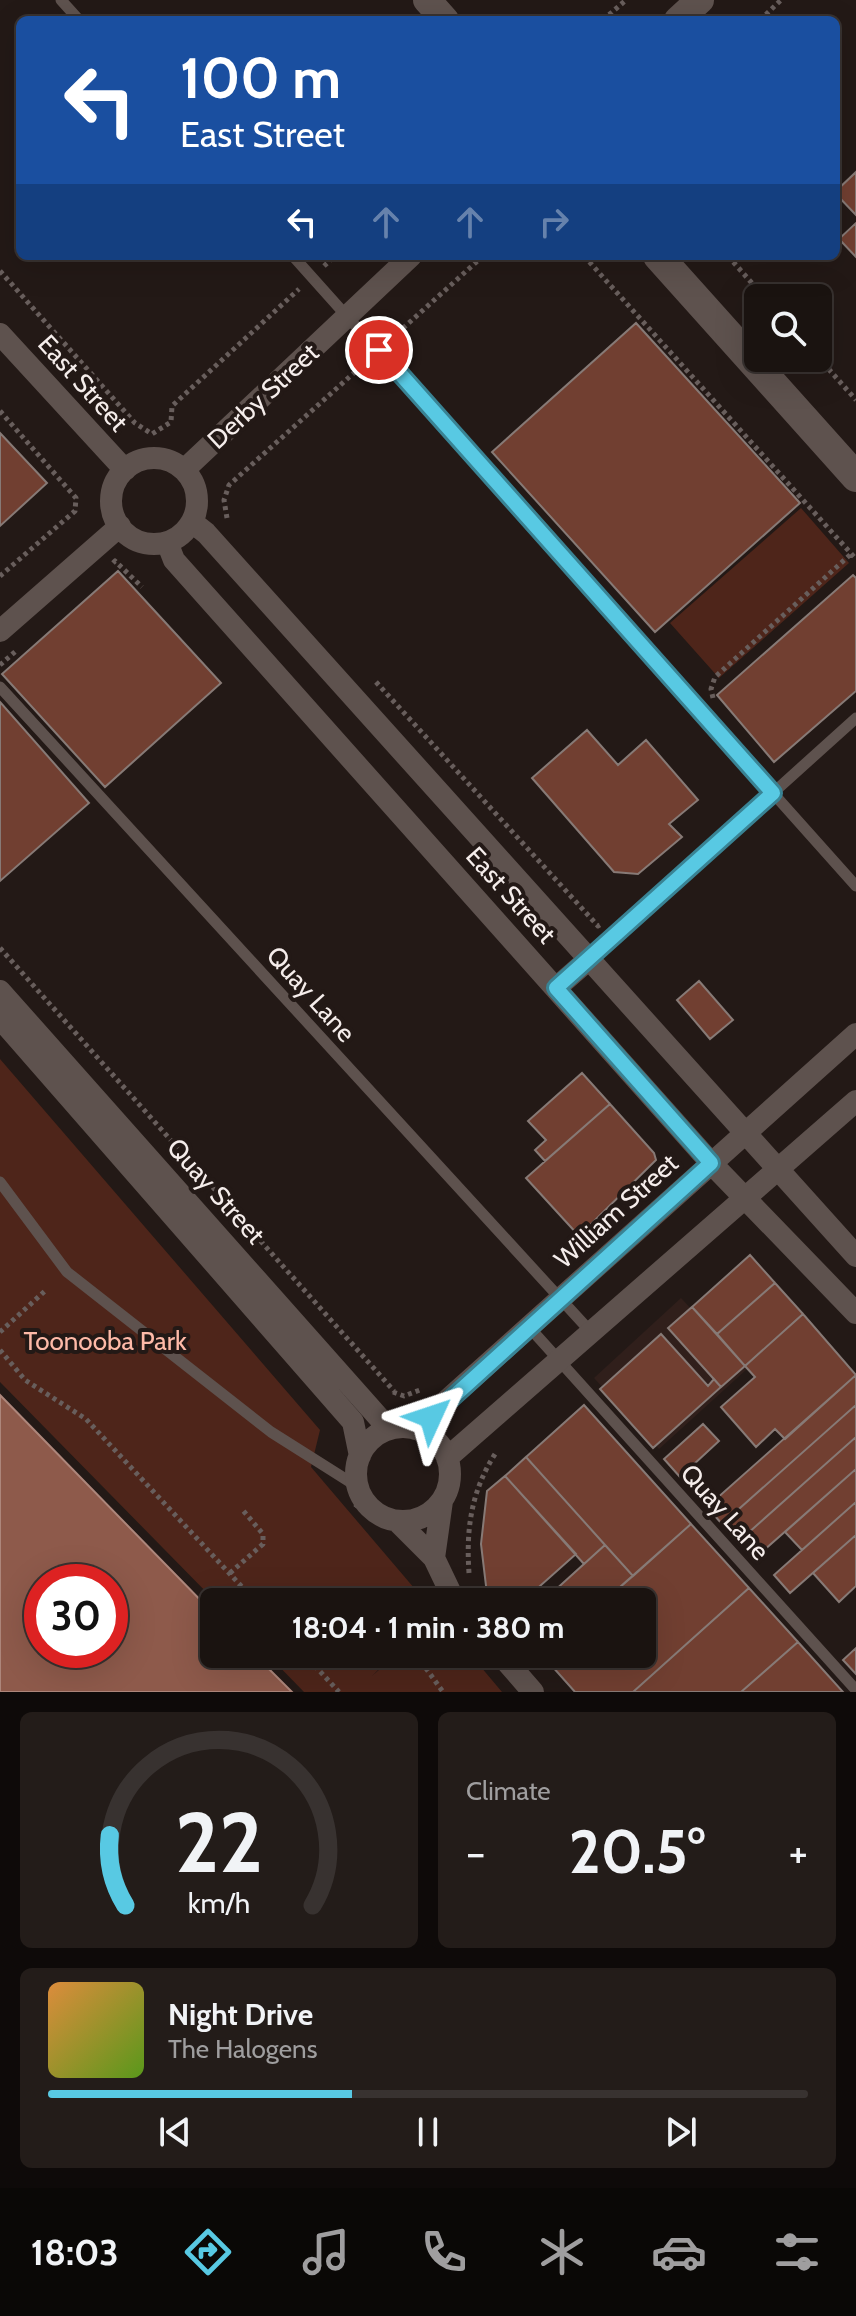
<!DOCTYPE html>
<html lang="en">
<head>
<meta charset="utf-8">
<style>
  body { margin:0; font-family:Cabin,sans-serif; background:#231c19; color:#f1f3f6; height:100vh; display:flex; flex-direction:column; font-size:30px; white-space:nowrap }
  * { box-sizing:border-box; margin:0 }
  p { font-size:26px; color:#9f9e9f }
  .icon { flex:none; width:44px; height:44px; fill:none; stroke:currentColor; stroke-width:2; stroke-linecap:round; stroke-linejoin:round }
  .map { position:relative; height:1692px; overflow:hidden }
  .details { display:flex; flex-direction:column; gap:20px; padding:20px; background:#0e0a09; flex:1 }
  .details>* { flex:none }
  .guide { position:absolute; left:16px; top:16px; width:824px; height:244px; border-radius:12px; box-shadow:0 8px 32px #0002,0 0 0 2px #383230; background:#1a4fa0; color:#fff; overflow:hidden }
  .controls { position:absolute; left:744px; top:284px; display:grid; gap:16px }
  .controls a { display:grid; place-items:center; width:88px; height:88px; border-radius:12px; background:#1a1310; box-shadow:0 8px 32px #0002,0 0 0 2px #383230; font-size:40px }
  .speed { position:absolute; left:24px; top:1564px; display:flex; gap:16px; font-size:40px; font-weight:700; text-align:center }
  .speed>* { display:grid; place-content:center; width:104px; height:104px; border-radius:50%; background:#1a1310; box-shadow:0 8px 32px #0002,0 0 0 2px #383230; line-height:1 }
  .speed .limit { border:12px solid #d22; background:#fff; color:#111 }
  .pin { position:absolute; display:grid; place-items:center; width:68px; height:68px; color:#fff; margin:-34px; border:4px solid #fff; border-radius:50%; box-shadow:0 2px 8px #0007 }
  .me { position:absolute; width:88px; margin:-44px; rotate:48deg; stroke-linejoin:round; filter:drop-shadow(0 0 6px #0008) }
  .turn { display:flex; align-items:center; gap:28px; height:168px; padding:0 32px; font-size:36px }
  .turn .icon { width:104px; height:104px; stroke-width:2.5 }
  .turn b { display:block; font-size:56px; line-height:68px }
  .lanes { display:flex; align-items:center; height:76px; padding:0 32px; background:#0003; justify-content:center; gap:40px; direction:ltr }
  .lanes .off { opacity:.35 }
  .big { font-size:60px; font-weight:700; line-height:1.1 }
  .details .tile { flex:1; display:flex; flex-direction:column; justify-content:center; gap:12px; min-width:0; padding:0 28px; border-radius:12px; background:#231c19 }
  .details .dial { align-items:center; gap:0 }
  .dial svg { height:208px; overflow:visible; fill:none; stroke:#383230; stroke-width:7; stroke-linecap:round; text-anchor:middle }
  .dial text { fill:#f1f3f6; stroke:none }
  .song { display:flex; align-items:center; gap:24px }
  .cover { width:96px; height:96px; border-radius:12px; background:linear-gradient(135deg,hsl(30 70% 55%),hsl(90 70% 35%)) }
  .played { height:8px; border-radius:4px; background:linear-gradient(90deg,#58c9e3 40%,#383230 40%) }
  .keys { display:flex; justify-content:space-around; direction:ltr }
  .heat { display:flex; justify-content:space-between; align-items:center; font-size:44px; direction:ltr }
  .details .tiles { flex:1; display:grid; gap:20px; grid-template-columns:1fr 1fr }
  .tile:last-child { grid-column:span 2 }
  .trip { position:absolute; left:200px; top:1588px; width:456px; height:80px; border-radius:12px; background:#1a1310; box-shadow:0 8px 32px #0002,0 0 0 2px #383230; font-weight:700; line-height:80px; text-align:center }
  .tabs { display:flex; height:128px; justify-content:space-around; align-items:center; background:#0a0806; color:#9f9e9f }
  .tabs .icon { width:56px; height:56px }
  .tabs .selected { color:#58c9e3 }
  .tabs b { font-size:36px; color:#f1f3f6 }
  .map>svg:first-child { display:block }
</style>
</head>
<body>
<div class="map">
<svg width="856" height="1692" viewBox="0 0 856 1692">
  <rect width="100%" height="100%" fill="#231916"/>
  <path fill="#301f1b" d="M681 1298 747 1369 659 1449 594 1378Z"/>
  <path fill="#4e251a" d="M801 508 849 563 719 678 670 623Z
    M0 1059 320 1430 311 1467 426 1602H216L0 1382Z
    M267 1654H394L372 1676 397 1654H470L502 1692H304Z"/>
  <path fill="#8e5a4b" stroke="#ad867b" stroke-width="2" fill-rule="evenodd" d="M0 1395 214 1614V1654H254L292 1692H0ZM42 1582H110V1650H42Z"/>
  <path fill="#713f31" stroke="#877a76" stroke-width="2" d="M856 172V215L836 194V191Z
    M856 223V257L839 239Z
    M636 323 800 503 655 632 492 452Z
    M0 433 47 483 0 526Z
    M118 571 221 683 105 787 2 674Z
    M853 575 856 578V691L774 762 717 695Z
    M0 702 89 803 0 881Z
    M587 730 618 765 646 740 698 800 669 824 682 837 638 874 614 872 532 778Z
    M699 981 733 1020 710 1039 677 1000Z
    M582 1073 610 1104 545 1161 535 1150 546 1140 528 1121Z
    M610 1104 654 1153 656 1160 579 1236 526 1178Z
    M750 1255 775 1283 717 1334 692 1307Z
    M775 1283 803 1314 745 1366 717 1334Z
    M692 1307 745 1366 721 1387 668 1328Z
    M803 1314 856 1375 785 1439 775 1429 756 1447 721 1407 755 1377 745 1366Z
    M661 1334 708 1386 714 1379 721 1387 653 1448 600 1389Z
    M856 1375V1405L722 1524 707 1507Z
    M584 1405 691 1524 633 1576 526 1457Z
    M856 1405V1437L738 1542 722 1524Z
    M703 1424 719 1441 680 1477 664 1459Z
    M856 1437V1469L754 1559 738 1542Z
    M526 1457 605 1545 584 1564 505 1476Z
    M856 1469V1502L802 1550 785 1532Z
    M505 1476 576 1554 522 1602H494L487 1594 481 1544 487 1491Z
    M856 1502V1535L790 1593 774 1575Z
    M691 1524 749 1588 633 1692H575L543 1656 545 1654H642V1602H603Z
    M856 1535V1586L839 1602 813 1573Z
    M605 1545 633 1576 603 1602H542Z
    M749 1588 798 1642 741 1692H633Z
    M798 1642 843 1692H741Z
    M856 1648V1674L843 1660Z"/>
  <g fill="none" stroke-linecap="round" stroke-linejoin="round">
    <path stroke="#685e5c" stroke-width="5" stroke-dasharray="4 4" stroke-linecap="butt" d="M603 20 626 0
      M760 20 781 0
      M584 256 856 559
      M728 256 765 298
      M324 266 335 256
      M0 271 135 423 152 434 171 422 172 406 299 289
      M391 339 483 256
      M818 357 856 400
      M0 411 76 498 75 511 0 576
      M227 518 224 500 229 485 366 362
      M113 563 115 561 142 587
      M0 665 17 650
      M376 682 598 926 601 924
      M713 698 711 689 715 677 851 554
      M0 948 394 1391
      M0 1332 46 1290
      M0 1350 25 1380 86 1419 256 1602
      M393 1392 404 1396 420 1390
      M355 1504 375 1521
      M230 1573 263 1544V1534L241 1508
      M469 1573C466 1529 471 1492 495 1454
      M304 1654 339 1692
      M419 1654 420 1660 443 1692"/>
    <path stroke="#5e524e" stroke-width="11" d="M61 0 79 20
      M293 256 856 886
      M0 687 590 1331
      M588 960 856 718
      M0 1182 67 1272 271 1432 358 1487
      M529 1327 856 1690"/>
    <path stroke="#5e524e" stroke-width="22" d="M0 334 125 470
      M111 501a43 43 0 1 1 86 0a43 43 0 1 1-86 0Z
      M184 470 411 256
      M192 522 206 533 856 1256
      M167 542 174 560 711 1163 856 1313
      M0 631 120 526
      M556 988 588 960
      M0 991 389 1429
      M0 1018 353 1422 360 1456
      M356 1474a47 47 0 1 1 94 0a47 47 0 1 1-94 0Z
      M415 1429 856 1034
      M447 1458 856 1101
      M397 1521 434 1558 455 1602
      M434 1558 442 1501
      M500 1654 533 1692"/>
    <path stroke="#5e524e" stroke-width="28" d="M427 0 445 20
      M678 20 700 0"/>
    <path stroke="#5e524e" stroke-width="30" d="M658 256 856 477"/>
  </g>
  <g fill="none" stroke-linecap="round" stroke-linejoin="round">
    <defs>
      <path id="route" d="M379 350 773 793 556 988 711 1163 431 1417"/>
    </defs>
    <use href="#route" stroke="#398394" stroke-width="20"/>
    <use href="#route" stroke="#58c9e3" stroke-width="14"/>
  </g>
  <g text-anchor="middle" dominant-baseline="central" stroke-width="8" stroke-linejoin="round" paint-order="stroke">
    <g font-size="26" fill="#f5edeb" stroke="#231916">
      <text transform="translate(83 383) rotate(48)">East Street</text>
      <text transform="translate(263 396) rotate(-43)">Derby Street</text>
      <text transform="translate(511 895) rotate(48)">East Street</text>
      <text transform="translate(311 994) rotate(48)">Quay Lane</text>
      <text transform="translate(216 1191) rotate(48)">Quay Street</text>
      <text transform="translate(616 1211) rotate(-42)">William Street</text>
      <text transform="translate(725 1512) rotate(48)">Quay Lane</text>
    </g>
    <g font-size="26" fill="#febaa8" stroke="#231916">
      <text x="105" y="1341">Toonooba Park</text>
    </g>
  </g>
</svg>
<div class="controls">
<a><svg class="icon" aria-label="search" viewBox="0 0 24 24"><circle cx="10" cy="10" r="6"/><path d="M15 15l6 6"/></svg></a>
</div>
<div class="speed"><div class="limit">30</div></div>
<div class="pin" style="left:379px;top:350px;background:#d93025"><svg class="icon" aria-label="arrive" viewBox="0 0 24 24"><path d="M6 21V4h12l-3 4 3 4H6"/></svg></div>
<svg class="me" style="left:431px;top:1417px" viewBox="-20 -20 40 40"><path d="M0-17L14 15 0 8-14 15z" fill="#58c9e3" stroke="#fff" stroke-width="4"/></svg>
<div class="trip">18:04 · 1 min · 380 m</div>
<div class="guide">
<div class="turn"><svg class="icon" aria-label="left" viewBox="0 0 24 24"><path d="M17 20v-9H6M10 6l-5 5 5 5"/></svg><div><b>100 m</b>East Street</div></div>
<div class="lanes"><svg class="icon" aria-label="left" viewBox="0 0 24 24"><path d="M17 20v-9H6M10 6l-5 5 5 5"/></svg><svg class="icon off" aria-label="ahead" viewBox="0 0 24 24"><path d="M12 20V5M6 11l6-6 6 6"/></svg><svg class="icon off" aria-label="ahead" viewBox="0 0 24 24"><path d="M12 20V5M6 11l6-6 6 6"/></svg><svg class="icon off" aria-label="right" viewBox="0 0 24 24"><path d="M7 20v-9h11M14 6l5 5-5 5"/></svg></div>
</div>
</div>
<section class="details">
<div class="tiles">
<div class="tile dial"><svg viewBox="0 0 100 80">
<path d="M14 69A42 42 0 1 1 86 69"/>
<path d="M14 69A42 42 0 0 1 8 42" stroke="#58c9e3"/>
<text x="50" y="56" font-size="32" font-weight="700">22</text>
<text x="50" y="72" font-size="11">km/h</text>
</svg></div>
<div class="tile"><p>Climate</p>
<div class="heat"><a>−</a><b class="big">20.5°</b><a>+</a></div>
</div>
<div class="tile">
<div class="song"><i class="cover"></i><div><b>Night Drive</b><p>The Halogens</p></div></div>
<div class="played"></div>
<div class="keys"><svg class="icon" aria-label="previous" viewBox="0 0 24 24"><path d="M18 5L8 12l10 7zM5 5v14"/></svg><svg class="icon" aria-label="pause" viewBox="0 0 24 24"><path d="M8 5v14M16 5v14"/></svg><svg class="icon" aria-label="next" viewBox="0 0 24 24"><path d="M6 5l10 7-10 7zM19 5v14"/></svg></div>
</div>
</div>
</section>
<nav class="tabs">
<b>18:03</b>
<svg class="icon selected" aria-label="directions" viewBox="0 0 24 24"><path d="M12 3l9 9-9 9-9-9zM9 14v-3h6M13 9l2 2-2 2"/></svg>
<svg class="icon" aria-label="music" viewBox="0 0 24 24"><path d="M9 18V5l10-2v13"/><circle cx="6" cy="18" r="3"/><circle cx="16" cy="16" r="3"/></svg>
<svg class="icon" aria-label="phone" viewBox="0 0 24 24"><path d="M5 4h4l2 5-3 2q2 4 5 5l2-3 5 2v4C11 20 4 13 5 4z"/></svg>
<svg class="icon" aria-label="climate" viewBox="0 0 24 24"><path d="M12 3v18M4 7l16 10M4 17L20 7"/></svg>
<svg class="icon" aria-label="car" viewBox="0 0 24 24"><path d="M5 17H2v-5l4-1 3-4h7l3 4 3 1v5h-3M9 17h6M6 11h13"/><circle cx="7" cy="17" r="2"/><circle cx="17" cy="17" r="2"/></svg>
<svg class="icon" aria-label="filters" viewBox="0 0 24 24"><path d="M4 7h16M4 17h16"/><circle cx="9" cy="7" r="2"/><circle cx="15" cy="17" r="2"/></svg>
</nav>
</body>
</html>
